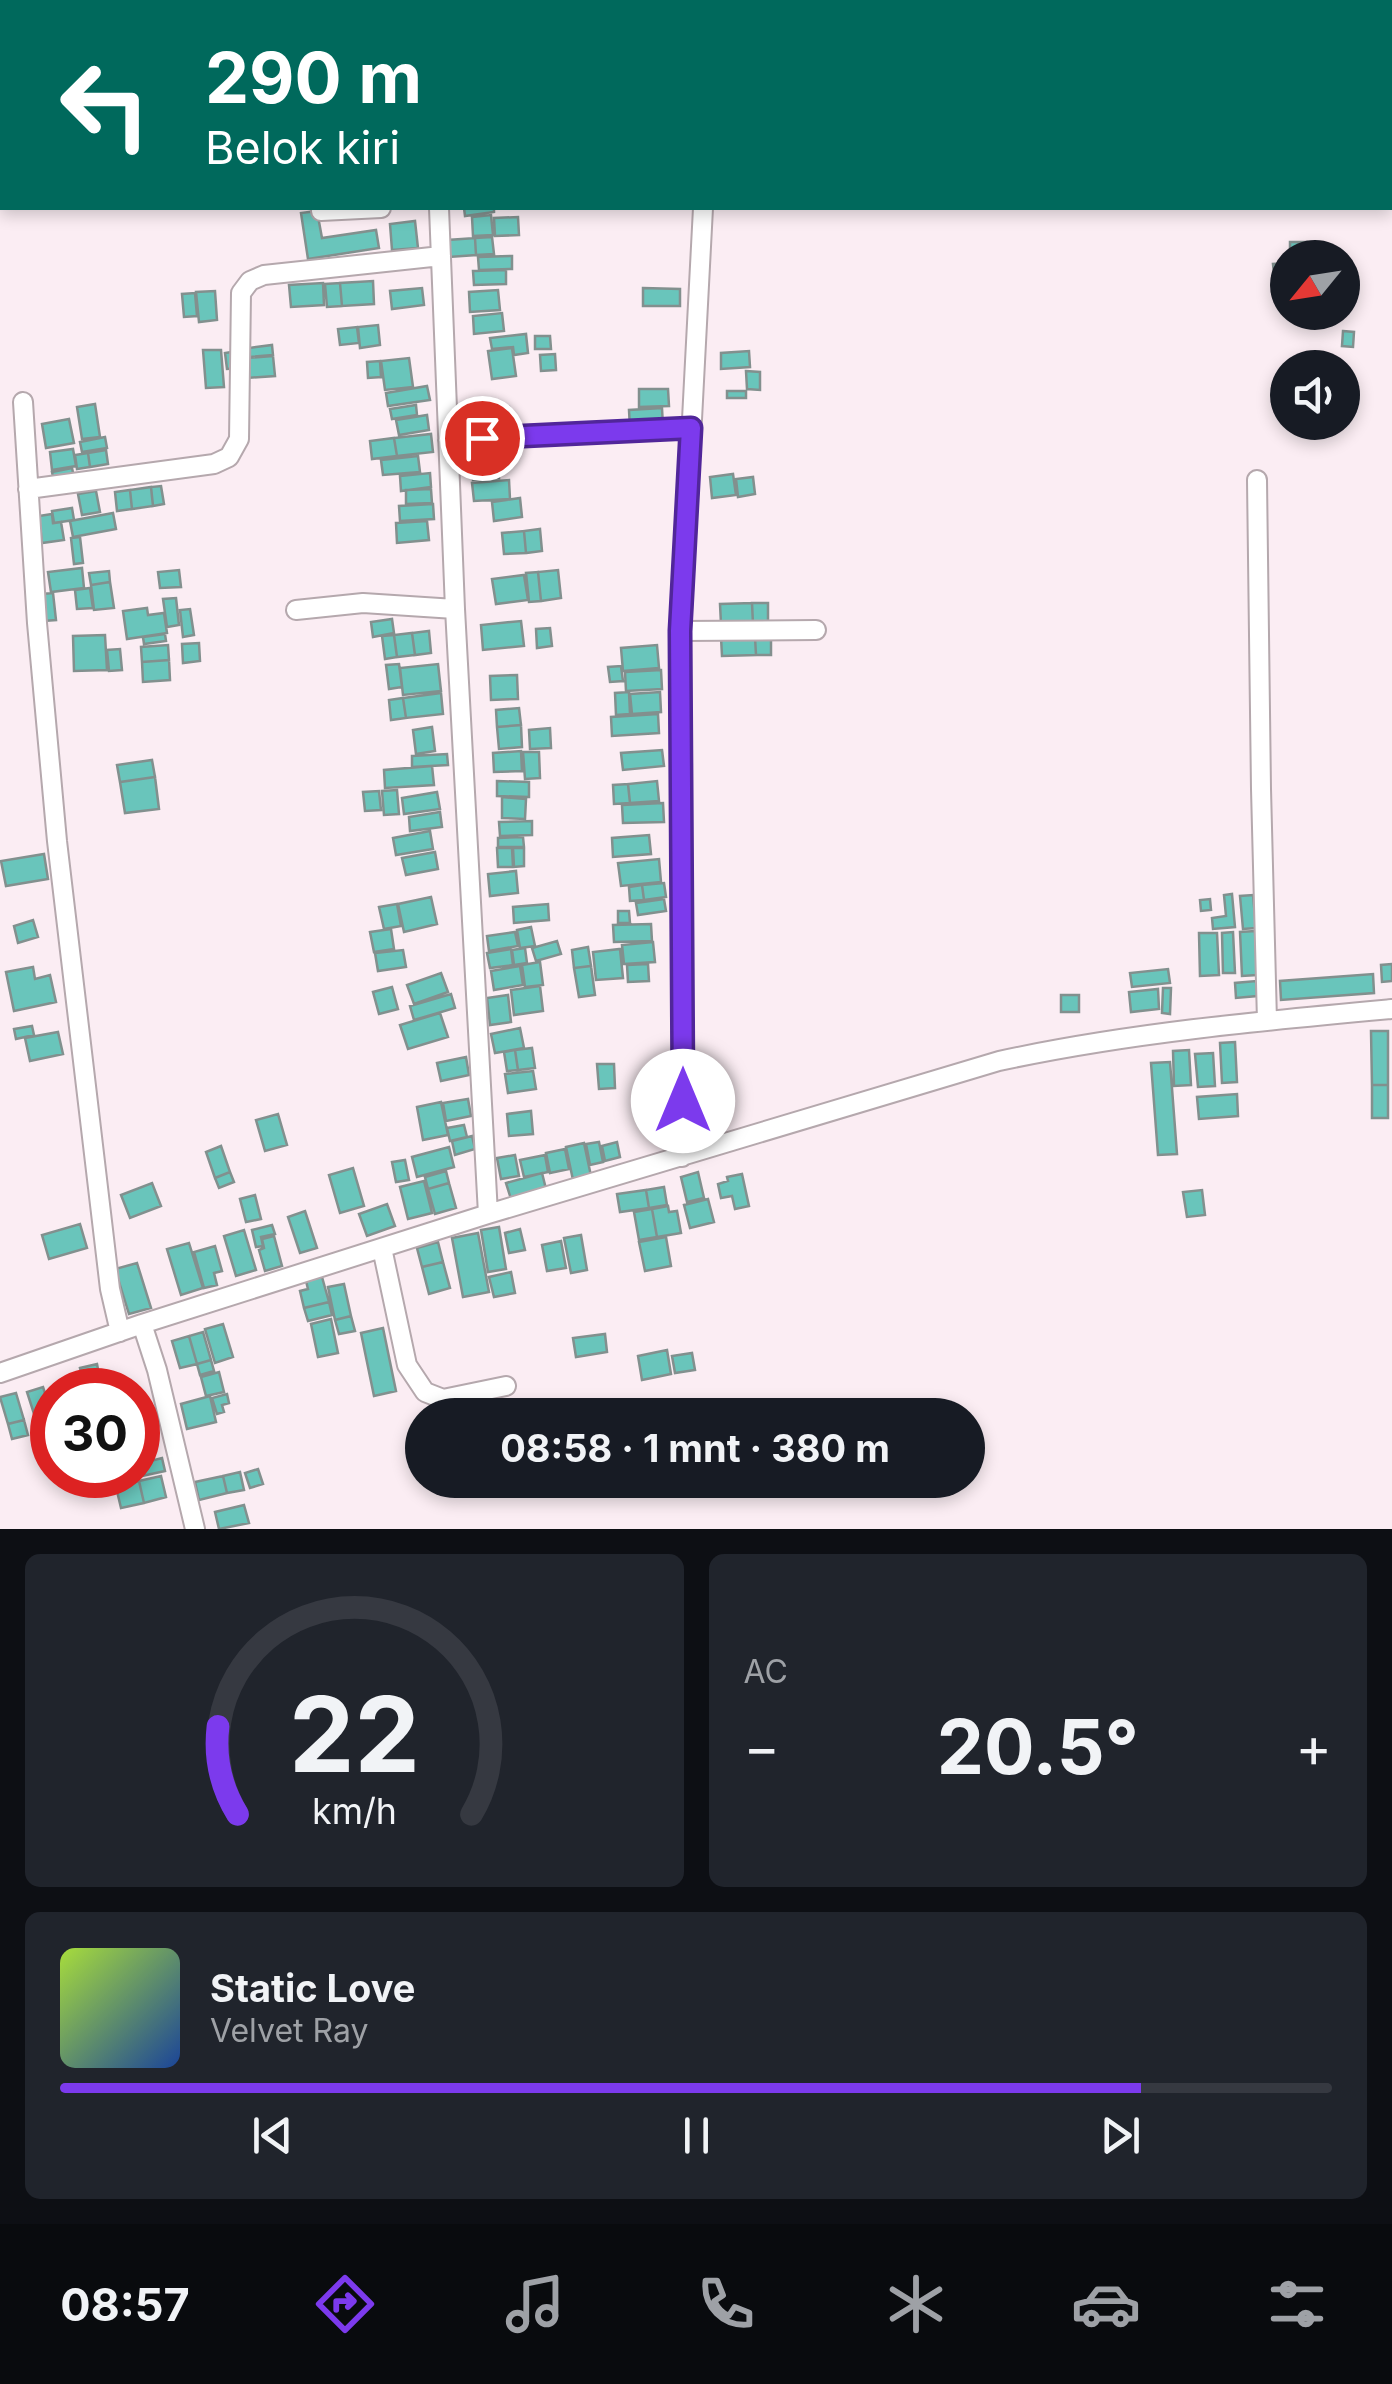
<!DOCTYPE html>
<html lang="id">
<head>
<meta charset="utf-8">
<style>
  body { margin:0; font-family:Inter,sans-serif; background:#20242c; color:#f1f3f6; height:100vh; display:flex; flex-direction:column; font-size:38px; white-space:nowrap }
  * { box-sizing:border-box; margin:0 }
  p { font-size:32px; color:#9ea1a6 }
  .icon { flex:none; width:55px; height:55px; fill:none; stroke:currentColor; stroke-width:2; stroke-linecap:round; stroke-linejoin:round }
  .map { position:relative; height:1529px; overflow:hidden }
  .side { display:flex; flex-direction:column; gap:25px; padding:25px; background:#0d0f14; flex:1 }
  .side>* { flex:none }
  .banner { position:absolute; left:0px; top:0px; width:1392px; height:210px; box-shadow:0 5px 15px #0003; background:#00695c; color:#fff; overflow:hidden }
  .needle { width:65px; rotate:240deg }
  .controls { position:absolute; left:1270px; top:240px; display:grid; gap:20px }
  .controls a { display:grid; place-items:center; width:90px; height:90px; border-radius:50%; background:#171b24; box-shadow:0 5px 15px #0003; font-size:50px }
  .speed { position:absolute; left:30px; top:1368px; display:flex; gap:20px; font-size:50px; font-weight:700; text-align:center }
  .speed>* { display:grid; place-content:center; width:130px; height:130px; border-radius:50%; background:#171b24; box-shadow:0 5px 15px #0003; line-height:1 }
  .speed .limit { border:15px solid #d22; background:#fff; color:#111 }
  .pin { position:absolute; display:grid; place-items:center; width:85px; height:85px; color:#fff; margin:-42px; border:5px solid #fff; border-radius:50%; box-shadow:0 2px 10px #0007 }
  .me { position:absolute; width:110px; margin:-55px; rotate:0deg; stroke-linejoin:round; filter:drop-shadow(0 0 8px #0008) }
  .turn { display:flex; align-items:center; gap:35px; height:210px; padding:0 40px; font-size:45px }
  .turn .icon { width:130px; height:130px; stroke-width:2.5 }
  .turn b { display:block; font-size:70px; line-height:85px }
  .big { font-size:75px; font-weight:700; line-height:1.1 }
  .side .widget { flex:1; display:flex; flex-direction:column; justify-content:center; gap:15px; min-width:0; padding:0 35px; border-radius:15px; background:#20242c }
  .side .dial { align-items:center; gap:0 }
  .dial svg { height:260px; overflow:visible; fill:none; stroke:#363941; stroke-width:7; stroke-linecap:round; text-anchor:middle }
  .dial text { fill:#f1f3f6; stroke:none }
  .song { display:flex; align-items:center; gap:30px }
  .cover { width:120px; height:120px; border-radius:15px; background:linear-gradient(135deg,hsl(80 70% 55%),hsl(220 70% 35%)) }
  .played { height:10px; border-radius:5px; background:linear-gradient(90deg,#7c3aed 85%,#363941 85%) }
  .keys { display:flex; justify-content:space-around; direction:ltr }
  .heat { display:flex; justify-content:space-between; align-items:center; font-size:55px; direction:ltr }
  .side .tiles { flex:1; display:grid; gap:25px; grid-template-columns:1fr 1fr }
  .widget:last-child { grid-column:span 2 }
  .trip { position:absolute; left:405px; top:1398px; width:580px; height:100px; border-radius:50px; background:#171b24; box-shadow:0 5px 15px #0003; font-weight:700; line-height:100px; text-align:center }
  .dock { display:flex; height:160px; justify-content:space-around; align-items:center; background:#090b0e; color:#9ea1a6 }
  .dock .icon { width:70px; height:70px }
  .dock .active { color:#7c3aed }
  .dock b { font-size:45px; color:#f1f3f6 }
  .map>svg:first-child { display:block }
</style>
</head>
<body>
<div class="map">
<svg width="1392" height="1529" viewBox="0 0 1392 1529">
  <rect width="100%" height="100%" fill="#fbedf3"/>
  <path fill="#69c5bb" stroke="#82908e" stroke-width="2.5" d="M464 208H494V212L465 216Z
    M317 211 322 238 376 230 379 248 308 259 301 213Z
    M491 215 493 235 473 236 472 217Z
    M518 217 519 235 495 236 494 218Z
    M415 221 418 248 392 250 390 224Z
    M492 237 494 254 476 255 475 238Z
    M475 238 476 255 449 257 448 240Z
    M1290 242H1307V256H1290Z
    M512 256V269L479 270 478 257Z
    M1288 263V274H1274L1273 264Z
    M506 270V284L474 285 473 271Z
    M373 281 374 304 342 306 340 283Z
    M323 283 324 305 291 307 289 285Z
    M340 283 342 306 327 307 325 284Z
    M422 288 424 305 392 309 390 291Z
    M643 288 680 289V306H643Z
    M498 290 500 310 470 312 469 292Z
    M215 291 217 320 199 322 196 292Z
    M195 293 197 316 184 317 182 294Z
    M502 313 504 331 474 334 473 316Z
    M378 325 380 345 360 348 358 327Z
    M357 327 359 343 340 345 338 329Z
    M1343 331 1354 332 1353 347 1342 346Z
    M526 334 528 353 514 355 513 347 492 349 490 338Z
    M535 336H550L551 349H535Z
    M272 345 273 355 249 357V348Z
    M512 348 516 376 492 379 488 351Z
    M203 350H221L224 387 206 388Z
    M238 351 240 368 227 369 225 353Z
    M749 351 750 367 721 369V353Z
    M555 354 556 370 541 371 540 355Z
    M273 356 275 376 247 378 246 358Z
    M409 358 413 387 385 390 381 361Z
    M380 361 381 377 368 378 367 362Z
    M746 371 760 372V390L747 389Z
    M427 386 430 400 388 406 386 393Z
    M639 389H668L669 406 639 407Z
    M727 391H746V398H727Z
    M95 404 100 437 82 439 77 407Z
    M416 405 417 415 392 419 390 409Z
    M509 407 511 430 478 432 476 409Z
    M662 408 663 427 630 429 629 410Z
    M427 415 429 430 399 435 396 420Z
    M69 419 74 443 46 448 42 424Z
    M431 434 433 452 397 456 394 438Z
    M105 437 107 448 82 452 80 442Z
    M394 438 397 456 372 459 370 441Z
    M73 449 76 466 52 470 50 452Z
    M106 450 108 464 90 467 88 453Z
    M88 453 90 467 77 469 75 455Z
    M418 456 420 472 383 475 381 460Z
    M497 456 499 478 473 480 472 458Z
    M72 468 74 477 54 481 52 472Z
    M430 473 431 487 401 491 400 476Z
    M733 474 736 495 712 498 710 477Z
    M753 477 755 494 738 497 736 479Z
    M509 480 510 499 474 501 472 483Z
    M161 486 164 504 153 506 151 487Z
    M151 487 153 506 132 509 130 490Z
    M431 489 432 503 406 504V490Z
    M130 490 132 509 117 511 115 492Z
    M96 491 100 512 82 515 78 494Z
    M520 498 522 517 494 521 492 502Z
    M433 504 434 519 400 521 399 506Z
    M72 508 74 520 54 523 52 511Z
    M113 513 116 529 73 537 70 521Z
    M52 514 53 523 61 522 64 540 42 543 39 516Z
    M427 521 429 540 397 543 396 523Z
    M540 529 542 551 526 553 524 531Z
    M524 531 526 553 504 554 502 533Z
    M80 537 83 563 74 564 71 538Z
    M82 568 84 588 51 592 48 572Z
    M179 570 181 587 160 588 158 572Z
    M558 570 561 598 541 601 538 572Z
    M109 571 110 582 91 585 89 573Z
    M538 572 541 601 529 602 526 573Z
    M524 575 528 600 496 604 492 579Z
    M110 582 114 608 94 610 91 585Z
    M90 588 93 608 77 609 75 590Z
    M53 593 56 620 44 621 42 594Z
    M176 598 179 625 167 627 163 599Z
    M752 603 753 624H721L720 604Z
    M752 603H768V624H753Z
    M147 608 148 615 164 613 167 633 127 639 123 611Z
    M190 609 194 635 183 637 180 610Z
    M392 619 394 633 373 637 371 622Z
    M521 621 524 646 483 650 481 625Z
    M550 628 552 646 537 648 536 629Z
    M429 631 431 653 415 655 412 633Z
    M412 633 415 655 397 657 394 635Z
    M165 634 166 641 144 644 143 637Z
    M105 635 107 670 74 671 73 636Z
    M394 635 397 657 385 659 382 636Z
    M721 637H755L756 655 722 656Z
    M755 637H771V655H756Z
    M199 643 200 661 183 663 182 644Z
    M168 645 169 660 142 662 141 647Z
    M657 645 659 668 623 671 621 648Z
    M120 649 122 670 109 671 107 650Z
    M169 660 170 680 143 682 142 662Z
    M399 664 402 687 389 689 386 665Z
    M438 664 441 691 403 695 400 668Z
    M621 666 623 681 610 682 608 667Z
    M661 670 662 689 626 691 625 672Z
    M517 675 518 699 491 700 490 676Z
    M629 692 630 714 616 715 615 693Z
    M660 692 661 712 632 714 630 694Z
    M441 693 443 714 406 718 403 698Z
    M403 698 406 718 391 720 389 700Z
    M519 708 521 725 497 727 496 710Z
    M658 714 659 733 612 736 611 717Z
    M521 725 522 747 499 749 497 727Z
    M432 727 435 751 416 754 413 730Z
    M550 728 551 748 530 749 529 730Z
    M662 750 664 766 623 770 621 753Z
    M521 751 522 771 494 772 493 753Z
    M523 752H539L540 778 525 779Z
    M447 754 448 765 412 767V756Z
    M152 760 155 777 120 782 117 765Z
    M432 766 434 785 385 788 384 770Z
    M155 777 159 809 125 813 120 782Z
    M497 781 529 782V797L497 796Z
    M657 781 659 801 630 803 628 784Z
    M628 784 630 803 614 804 613 785Z
    M397 790 399 814 384 815 382 791Z
    M379 791 381 810 365 811 363 792Z
    M437 792 440 809 404 814 402 798Z
    M502 797 526 799 525 819 502 818Z
    M663 803 664 822 623 823 622 805Z
    M440 812 442 827 410 831 409 817Z
    M532 821V835L500 836 499 822Z
    M430 831 433 849 396 855 393 838Z
    M649 835 651 854 613 857 612 838Z
    M523 837 524 847H498V838Z
    M497 848H512L513 867H498Z
    M513 848H524V866L514 867Z
    M435 852 438 869 406 875 402 858Z
    M44 854 48 879 6 886 1 861Z
    M659 859 661 882 621 886 618 863Z
    M516 871 518 893 490 896 488 874Z
    M664 883 666 897 644 900 642 885Z
    M642 885 644 900 630 901 629 887Z
    M1232 894 1235 927 1213 929 1212 918 1226 916 1224 895Z
    M1253 895 1256 928 1243 929 1240 896Z
    M431 897 437 924 404 932 398 904Z
    M664 899 666 911 638 915 636 903Z
    M1210 899 1211 910 1201 911 1200 900Z
    M397 904 401 926 384 929 379 907Z
    M548 904 549 920 514 923 513 907Z
    M618 911H629L630 923H618Z
    M33 920 38 937 18 943 14 926Z
    M651 924 652 941 614 942 613 925Z
    M531 927 535 946 520 948 517 930Z
    M391 929 394 949 374 952 370 932Z
    M1255 931 1257 975 1242 976 1240 932Z
    M515 932 518 946 489 951 487 936Z
    M1233 932 1235 973H1223L1222 933Z
    M1199 933H1217L1219 975 1200 976Z
    M557 941 561 954 536 961 532 948Z
    M653 942 655 962 624 964 622 945Z
    M588 947 591 966 574 968 572 950Z
    M525 948 527 963 514 965 512 950Z
    M511 949 513 965 490 968 487 953Z
    M620 949 623 978 596 980 593 952Z
    M403 950 406 967 378 971 375 953Z
    M540 962 543 985 525 987 522 965Z
    M648 964 649 981 628 982 627 965Z
    M1392 964V981L1382 982 1381 965Z
    M520 966 523 985 494 990 491 971Z
    M591 966 595 995 579 997 574 968Z
    M33 967 35 979 50 975 56 1002 14 1011 6 972Z
    M1168 969 1170 983 1132 987 1130 973Z
    M441 973 448 992 414 1004 407 985Z
    M1373 974 1374 993 1281 1000 1280 981Z
    M1256 981 1257 996 1236 998 1235 983Z
    M540 986 543 1011 514 1015 511 990Z
    M392 987 398 1009 379 1014 373 992Z
    M1163 988H1171L1170 1014 1162 1013Z
    M1158 989 1159 1009 1131 1012 1129 992Z
    M451 994 455 1008 414 1020 410 1006Z
    M508 995 511 1022 490 1025 487 998Z
    M1061 995H1079V1012H1061Z
    M440 1013 448 1037 408 1049 400 1025Z
    M32 1026 34 1035 16 1039 14 1029Z
    M520 1028 524 1048 495 1053 491 1034Z
    M1371 1031H1388V1085H1372Z
    M58 1032 63 1054 30 1061 25 1038Z
    M1235 1042 1237 1082 1222 1083 1220 1043Z
    M532 1048 535 1068 518 1070 515 1050Z
    M515 1050 518 1070 507 1071 504 1052Z
    M1189 1050 1191 1085 1174 1086 1173 1051Z
    M1213 1053 1215 1086 1198 1087 1195 1054Z
    M466 1057 469 1075 441 1081 437 1063Z
    M1170 1062 1177 1154 1158 1155 1151 1063Z
    M597 1064H614L615 1088 599 1089Z
    M533 1071 536 1089 508 1093 505 1074Z
    M1372 1085H1388V1118H1372Z
    M1237 1094 1238 1116 1199 1119 1197 1097Z
    M468 1099 471 1116 446 1121 443 1103Z
    M441 1102 448 1135 423 1140 417 1107Z
    M531 1111 533 1134 509 1136 507 1114Z
    M278 1114 287 1145 265 1151 256 1120Z
    M464 1125 467 1137 450 1141 447 1128Z
    M472 1136 475 1149 455 1155 452 1141Z
    M599 1142 603 1162 590 1165 586 1144Z
    M617 1142 620 1157 605 1161 602 1146Z
    M584 1143 591 1176 573 1180 566 1147Z
    M221 1146 230 1172 215 1178 206 1152Z
    M449 1147 454 1167 417 1177 412 1157Z
    M565 1149 569 1169 550 1173 546 1153Z
    M515 1155 519 1176 501 1179 497 1158Z
    M545 1155 548 1172 524 1177 520 1160Z
    M405 1160 409 1180 396 1182 392 1162Z
    M353 1168 364 1206 340 1213 329 1175Z
    M446 1171 449 1183 428 1189 425 1177Z
    M230 1172 234 1182 219 1188 215 1178Z
    M698 1172 704 1198 687 1202 681 1177Z
    M542 1173 546 1189 511 1199 506 1183Z
    M742 1174 749 1206 735 1209 732 1196 721 1198 718 1184 728 1181 727 1177Z
    M424 1181 432 1213 408 1219 400 1187Z
    M152 1183 161 1206 130 1218 121 1195Z
    M449 1183 456 1208 435 1214 428 1189Z
    M664 1187 667 1205 649 1208 646 1190Z
    M646 1190 649 1208 620 1212 617 1194Z
    M1202 1190 1205 1215 1187 1217 1183 1192Z
    M255 1195 261 1219 246 1222 240 1199Z
    M708 1199 714 1222 690 1228 684 1205Z
    M387 1204 395 1226 367 1236 359 1214Z
    M668 1206 669 1212 677 1211 681 1233 657 1237 652 1209Z
    M652 1209 657 1237 639 1240 634 1212Z
    M305 1211 317 1248 300 1253 288 1217Z
    M80 1224 87 1248 49 1259 42 1235Z
    M272 1225 275 1234 261 1237 263 1246 256 1247 252 1230Z
    M499 1227 506 1269 488 1272 481 1230Z
    M520 1229 525 1250 509 1253 505 1233Z
    M244 1230 256 1270 236 1276 224 1236Z
    M478 1233 489 1292 463 1297 452 1238Z
    M581 1235 587 1270 571 1273 564 1238Z
    M274 1236 282 1266 265 1271 259 1250 264 1248 262 1239Z
    M666 1237 671 1266 645 1271 639 1242Z
    M561 1241 566 1268 547 1271 542 1245Z
    M438 1242 443 1262 422 1267 417 1248Z
    M189 1243 203 1288 181 1295 167 1249Z
    M215 1246 222 1271 214 1273 217 1285 204 1288 194 1252Z
    M443 1262 450 1288 429 1294 422 1267Z
    M137 1263 151 1308 129 1314 115 1269Z
    M511 1272 515 1293 494 1297 489 1277Z
    M322 1277 329 1302 304 1308 300 1291 308 1289 306 1281Z
    M344 1284 351 1316 335 1320 328 1287Z
    M329 1302 332 1315 308 1321 304 1308Z
    M351 1316 355 1331 339 1334 335 1320Z
    M331 1319 338 1353 318 1357 311 1324Z
    M223 1324 233 1357 215 1363 205 1329Z
    M383 1328 396 1391 374 1396 361 1333Z
    M203 1332 211 1360 197 1364 189 1336Z
    M605 1334 607 1352 576 1357 573 1338Z
    M189 1336 197 1364 180 1368 172 1341Z
    M667 1350 671 1374 642 1380 638 1356Z
    M692 1353 695 1370 675 1373 672 1356Z
    M211 1360 214 1371 200 1375 197 1364Z
    M97 1364 102 1390H85L80 1368Z
    M219 1372 224 1392 206 1396 201 1377Z
    M43 1387 51 1412 35 1417 27 1392Z
    M16 1393 24 1420 8 1424 0 1397Z
    M227 1394 229 1403 222 1405 224 1412 217 1414 212 1398Z
    M210 1396 216 1422 187 1429 181 1404Z
    M624 1401 626 1415H607L606 1403Z
    M570 1402 571 1415H552L550 1404Z
    M150 1407 154 1426 138 1429V1409Z
    M606 1408 607 1415H586V1410Z
    M51 1412 52 1425 39 1429 35 1417Z
    M24 1420 28 1435 12 1439 8 1424Z
    M162 1458 165 1471 142 1476 139 1464Z
    M258 1469 263 1484 250 1488 245 1473Z
    M240 1472 244 1490 227 1493 223 1476Z
    M161 1476 166 1497 144 1503 139 1481Z
    M223 1476 227 1493 199 1500 195 1482Z
    M139 1481 144 1503 121 1508 116 1487Z
    M244 1505 249 1523 219 1529 215 1512Z"/>
  <g fill="none" stroke-linecap="round" stroke-linejoin="round">
    <defs>
      <path id="minor" d="M432 0 433 2
        M714 2 715 0
        M439 208 455 609 488 1214
        M321 211 381 208
        M23 402 37 623 57 841 110 1289 120 1332
        M448 440 691 428
        M1257 480 1261 789 1267 1021
        M28 489 214 464 229 457 239 439 241 293 250 281 264 275 441 256
        M296 610 363 603 455 609
        M681 631 816 630
        M682 1157 681 631 703 208
        M382 1248 407 1365 425 1392 443 1399 506 1386
        M142 1324 157 1370 195 1529
        M0 1373 142 1324 488 1214 999 1061C1128 1033 1261 1021 1392 1009"/>
    </defs>
    <use href="#minor" stroke="#b5a8ad" stroke-width="22"/>
    <use href="#minor" stroke="#fff" stroke-width="18"/>
  </g>
  <g fill="none" stroke-linecap="round" stroke-linejoin="round">
    <defs>
      <path id="route" d="M482 438 691 428 680 631 683 1101"/>
    </defs>
    <use href="#route" stroke="#51269a" stroke-width="25"/>
    <use href="#route" stroke="#7c3aed" stroke-width="18"/>
  </g>
</svg>
<div class="controls">
<a><svg class="needle" viewBox="-14 -14 28 28"><path d="M0-13l5 13h-10z" fill="#e53935"/><path d="M0 13l5-13h-10z" fill="#9ea1a6"/></svg></a>
<a><svg class="icon" aria-label="sound" viewBox="0 0 24 24"><path d="M4 9h4l5-4v14l-5-4H4zM17 9q2 3 0 6"/></svg></a>
</div>
<div class="speed"><div class="limit">30</div></div>
<div class="pin" style="left:482px;top:438px;background:#d93025"><svg class="icon" aria-label="arrive" viewBox="0 0 24 24"><path d="M6 21V4h12l-3 4 3 4H6"/></svg></div>
<svg class="me" style="left:683px;top:1101px" viewBox="-20 -20 40 40"><circle r="19" fill="#fff"/><path d="M0-13L10 11 0 6-10 11z" fill="#7c3aed"/></svg>
<div class="trip">08:58 · 1 mnt · 380 m</div>
<div class="banner">
<div class="turn"><svg class="icon" aria-label="left" viewBox="0 0 24 24"><path d="M17 20v-9H6M10 6l-5 5 5 5"/></svg><div><b>290 m</b>Belok kiri</div></div>
</div>
</div>
<section class="side">
<div class="tiles">
<div class="widget dial"><svg viewBox="0 0 100 80">
<path d="M14 69A42 42 0 1 1 86 69"/>
<path d="M14 69A42 42 0 0 1 8 42" stroke="#7c3aed"/>
<text x="50" y="56" font-size="32" font-weight="700">22</text>
<text x="50" y="72" font-size="11">km/h</text>
</svg></div>
<div class="widget"><p>AC</p>
<div class="heat"><a>−</a><b class="big">20.5°</b><a>+</a></div>
</div>
<div class="widget">
<div class="song"><i class="cover"></i><div><b>Static Love</b><p>Velvet Ray</p></div></div>
<div class="played"></div>
<div class="keys"><svg class="icon" aria-label="previous" viewBox="0 0 24 24"><path d="M18 5L8 12l10 7zM5 5v14"/></svg><svg class="icon" aria-label="pause" viewBox="0 0 24 24"><path d="M8 5v14M16 5v14"/></svg><svg class="icon" aria-label="next" viewBox="0 0 24 24"><path d="M6 5l10 7-10 7zM19 5v14"/></svg></div>
</div>
</div>
</section>
<nav class="dock">
<b>08:57</b>
<svg class="icon active" aria-label="directions" viewBox="0 0 24 24"><path d="M12 3l9 9-9 9-9-9zM9 14v-3h6M13 9l2 2-2 2"/></svg>
<svg class="icon" aria-label="music" viewBox="0 0 24 24"><path d="M9 18V5l10-2v13"/><circle cx="6" cy="18" r="3"/><circle cx="16" cy="16" r="3"/></svg>
<svg class="icon" aria-label="phone" viewBox="0 0 24 24"><path d="M5 4h4l2 5-3 2q2 4 5 5l2-3 5 2v4C11 20 4 13 5 4z"/></svg>
<svg class="icon" aria-label="climate" viewBox="0 0 24 24"><path d="M12 3v18M4 7l16 10M4 17L20 7"/></svg>
<svg class="icon" aria-label="car" viewBox="0 0 24 24"><path d="M5 17H2v-5l4-1 3-4h7l3 4 3 1v5h-3M9 17h6M6 11h13"/><circle cx="7" cy="17" r="2"/><circle cx="17" cy="17" r="2"/></svg>
<svg class="icon" aria-label="filters" viewBox="0 0 24 24"><path d="M4 7h16M4 17h16"/><circle cx="9" cy="7" r="2"/><circle cx="15" cy="17" r="2"/></svg>
</nav>
</body>
</html>
